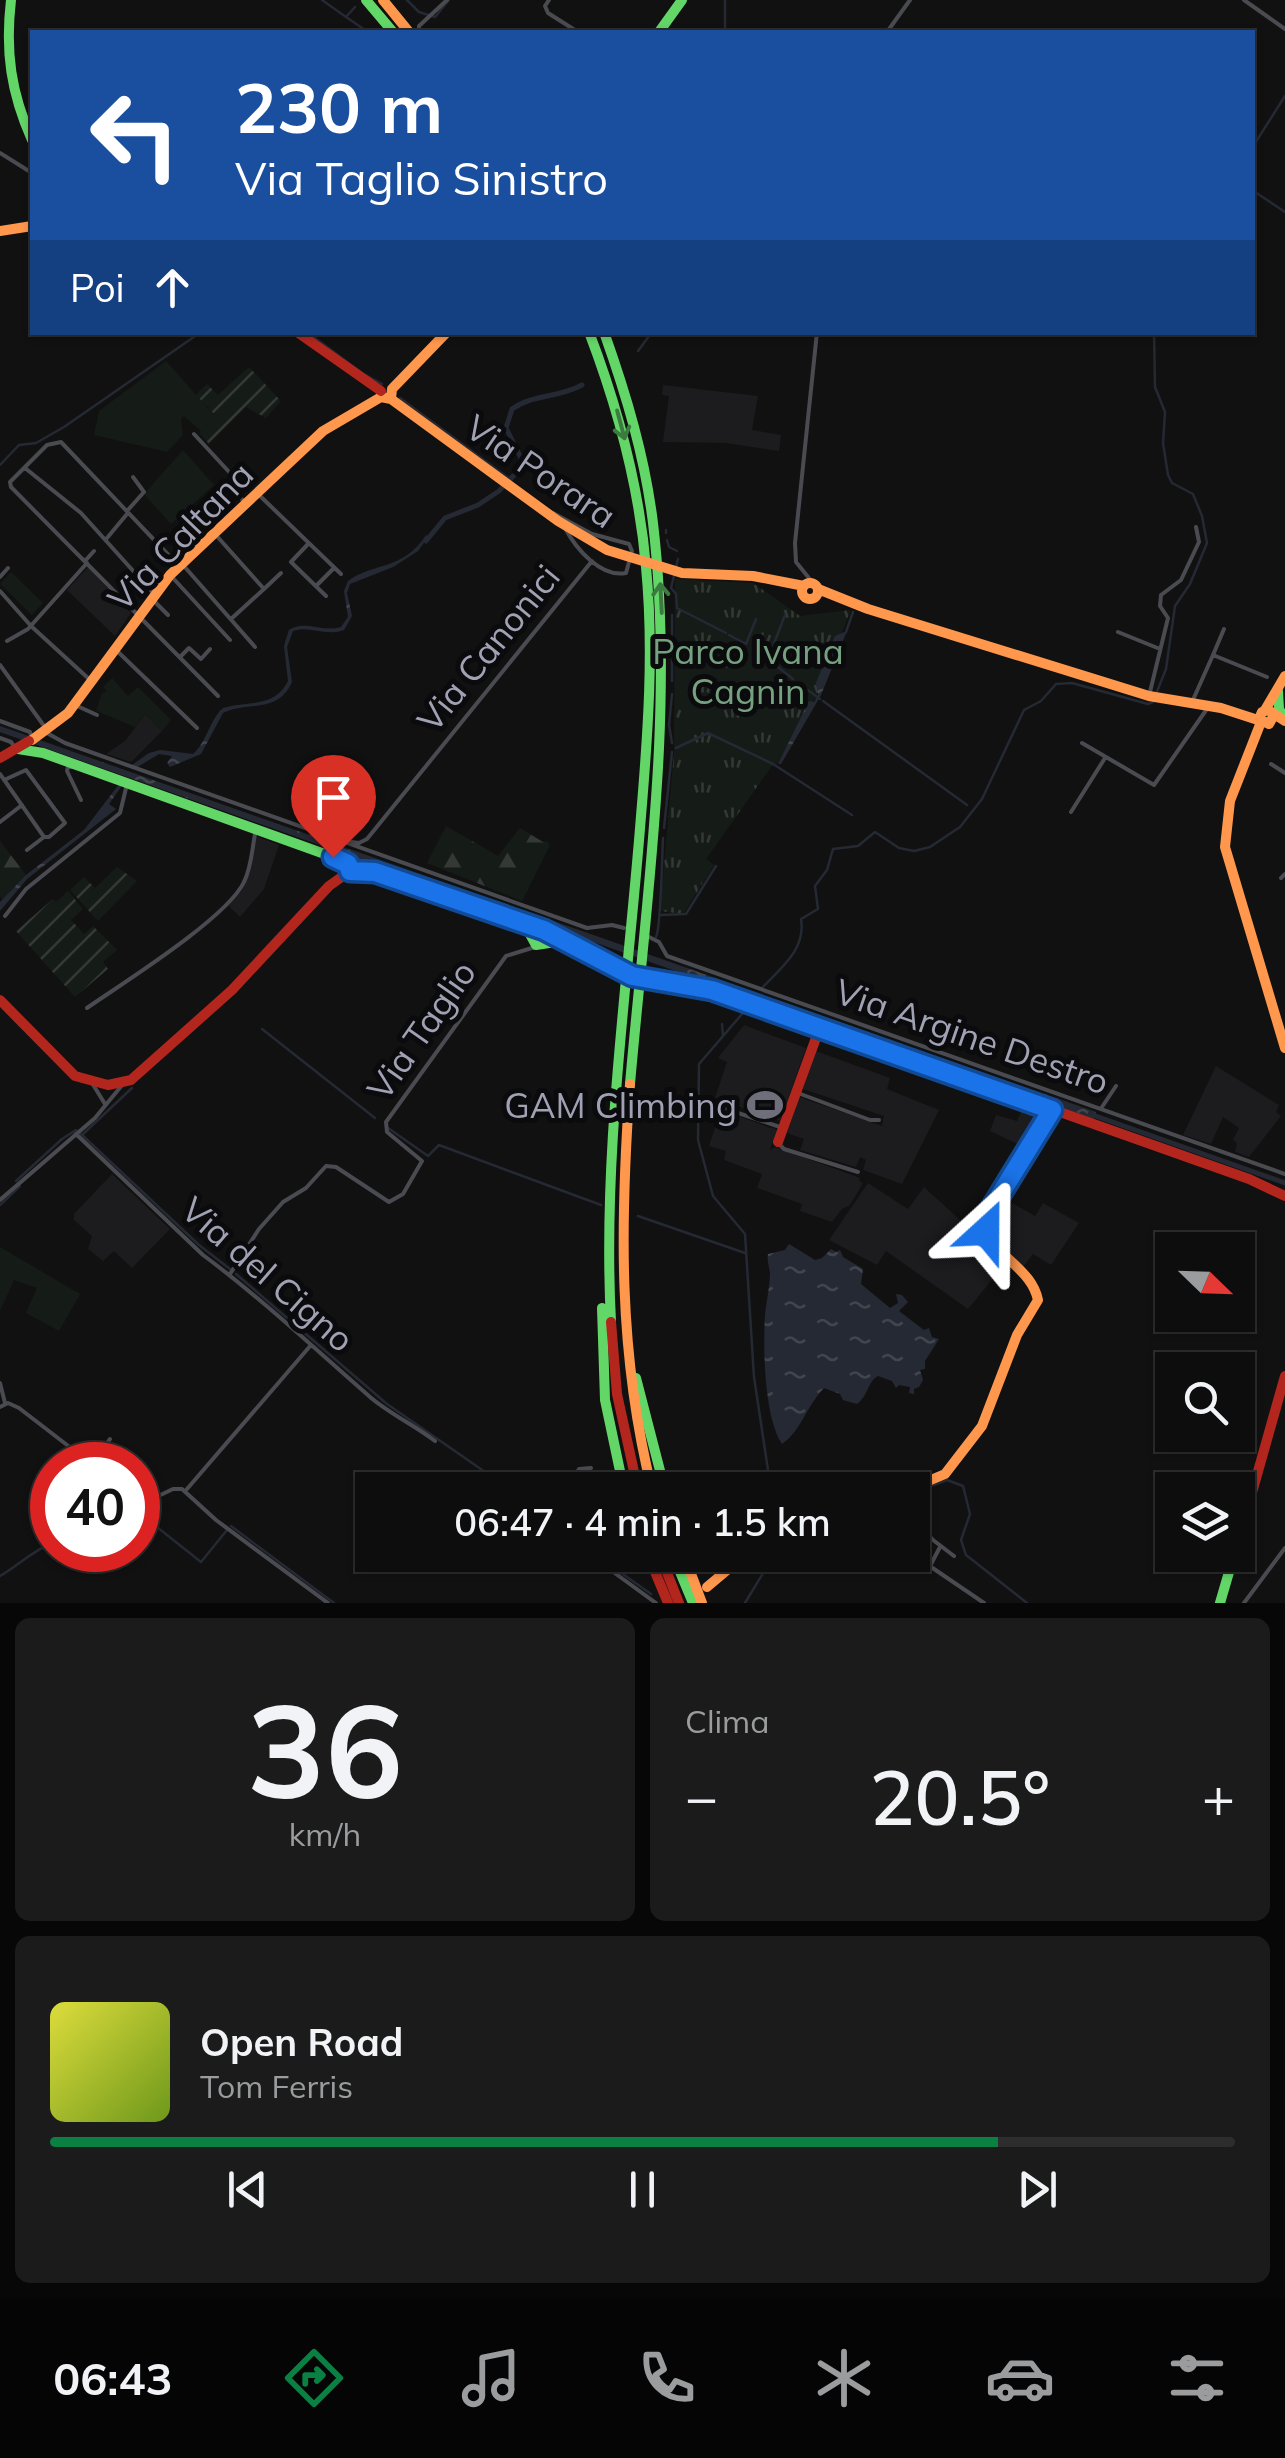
<!DOCTYPE html>
<html lang="it">
<head>
<meta charset="utf-8">
<style>
  body { margin:0; font-family:Mulish,sans-serif; background:#1b1b1b; color:#f1f3f6; height:100vh; display:flex; flex-direction:column; font-size:38px; white-space:nowrap }
  * { box-sizing:border-box; margin:0 }
  p { font-size:32px; color:#9a9c9d }
  .icon { flex:none; width:55px; height:55px; fill:none; stroke:currentColor; stroke-width:2; stroke-linecap:round; stroke-linejoin:round }
  .map { position:relative; height:1603px; overflow:hidden }
  .details { display:flex; flex-direction:column; gap:15px; padding:15px; background:#070707; flex:1 }
  .details>* { flex:none }
  .banner { position:absolute; left:30px; top:30px; width:1225px; height:305px; border-radius:0px; box-shadow:0 2px 8px #0004,0 0 0 2px #2d2d2e; background:#1a4fa0; color:#fff; overflow:hidden }
  .needle { width:65px; rotate:113deg }
  .buttons { position:absolute; left:1155px; top:1232px; display:grid; gap:20px }
  .buttons a { display:grid; place-items:center; width:100px; height:100px; border-radius:0px; background:#0d0d0d; box-shadow:0 2px 8px #0004,0 0 0 2px #2d2d2e; font-size:50px }
  .speed { position:absolute; left:30px; top:1442px; display:flex; gap:20px; font-size:50px; font-weight:700; text-align:center }
  .speed>* { display:grid; place-content:center; width:130px; height:130px; border-radius:50%; background:#0d0d0d; box-shadow:0 2px 8px #0004,0 0 0 2px #2d2d2e; line-height:1 }
  .speed .limit { border:15px solid #d22; background:#fff; color:#111 }
  .pin { position:absolute; display:grid; place-items:center; width:85px; height:85px; color:#fff; margin:-102px -42px; border-radius:50% 50% 50% 0; rotate:-45deg; box-shadow:0 0 10px #0007 }
  .pin .icon { rotate:45deg }
  .me { position:absolute; width:110px; margin:-55px; rotate:24deg; stroke-linejoin:round; filter:drop-shadow(0 0 8px #0008) }
  .turn { display:flex; align-items:center; gap:35px; height:210px; padding:0 40px; font-size:45px }
  .turn .icon { width:130px; height:130px; stroke-width:2.5 }
  .turn b { display:block; font-size:70px; line-height:85px }
  .then { display:flex; align-items:center; height:95px; padding:0 40px; background:#0003; gap:20px; font-size:38px }
  .big { font-size:75px; font-weight:600; line-height:1.1 }
  .details .tile { flex:1; display:flex; flex-direction:column; justify-content:center; gap:15px; min-width:0; padding:0 35px; border-radius:15px; background:#1b1b1b }
  .details .dial { align-items:center; gap:0 }
  .dial b { font-size:130px; line-height:1 }
  .song { display:flex; align-items:center; gap:30px }
  .cover { width:120px; height:120px; border-radius:15px; background:linear-gradient(135deg,hsl(60 70% 55%),hsl(80 70% 35%)) }
  .played { height:10px; border-radius:5px; background:linear-gradient(90deg,#0b8043 80%,#2d2d2e 80%) }
  .keys { display:flex; justify-content:space-around; direction:ltr }
  .heat { display:flex; justify-content:space-between; align-items:center; font-size:55px; direction:ltr }
  .details .tiles { flex:1; display:grid; gap:15px; grid-template-columns:1fr 1fr }
  .tile:last-child { grid-column:span 2 }
  .trip { position:absolute; left:355px; top:1472px; width:575px; height:100px; border-radius:0px; background:#0d0d0d; box-shadow:0 2px 8px #0004,0 0 0 2px #2d2d2e; font-weight:600; line-height:100px; text-align:center }
  .tabs { display:flex; height:160px; justify-content:space-around; align-items:center; background:#050505; color:#9a9c9d }
  .tabs .icon { width:70px; height:70px }
  .tabs .current { color:#0b8043 }
  .tabs b { font-size:45px; color:#f1f3f6 }
  .map>svg:first-child { display:block }
</style>
</head>
<body>
<div class="map">
<svg width="1285" height="1603" viewBox="0 0 1285 1603">
  <defs>
    <pattern id="forest-firs" width="22" height="20" patternUnits="userSpaceOnUse" patternTransform="scale(2.5)"><rect width="22" height="20" fill="#151b17"/><path d="M5 1l3.5 6h-7zM16 11l3.5 6h-7z" fill="#343936"/></pattern>
    <pattern id="park-tufts" width="24" height="20" patternUnits="userSpaceOnUse" patternTransform="scale(2.5)"><rect width="24" height="20" fill="#151b17"/><path d="M3 7l-1-3M5 7V3M7 7l1-3M15 17l-1-3M17 17v-4M19 17l1-3" fill="none" stroke="#343936"/></pattern>
    <pattern id="garden-furrows" width="10" height="10" patternUnits="userSpaceOnUse" patternTransform="scale(2.5)"><rect width="10" height="10" fill="#151b17"/><path d="M-1 1l2-2M0 10L10 0M9 11l2-2" fill="none" stroke="#343936"/></pattern>
    <pattern id="water-ripples" width="26" height="14" patternUnits="userSpaceOnUse" patternTransform="scale(2.5)"><rect width="26" height="14" fill="#242933"/><path d="M2 4q2-2 4 0t4 0M15 11q2-2 4 0t4 0" fill="none" stroke="#40454e"/></pattern>
  </defs>
  <rect width="100%" height="100%" fill="#111"/>
  <path fill="#1c1b1e" d="M663 385 758 396 752 430 781 435 779 451 726 443 663 442 669 396 662 395Z
    M88 567 131 613 115 636 67 590Z
    M145 714 162 731 131 762 106 754 126 740Z
    M256 836 279 845 264 889 240 917 228 905 242 890 248 876Z
    M744 1025 806 1048 780 1121 715 1098 727 1062 718 1058Z
    M816 1051 890 1078 887 1089 939 1110 902 1184 863 1170 866 1160 860 1157 856 1167 800 1150 804 1139 787 1133 799 1097 882 1126 884 1116 803 1089Z
    M1216 1066 1279 1105 1276 1112 1281 1116 1249 1157 1235 1152 1237 1143 1233 1140 1239 1128 1223 1117 1211 1144 1183 1135Z
    M721 1110 777 1130 770 1150 775 1147 860 1178 859 1181 863 1183 850 1205 842 1209 832 1222 800 1211 802 1204 757 1188 762 1174 724 1160 726 1151 709 1146Z
    M1022 1110 1040 1115 1041 1118 1024 1147 990 1131 996 1115 1017 1121Z
    M112 1174 170 1229 132 1268 114 1251 103 1261 88 1249 92 1236 74 1220V1214Z
    M868 1183 908 1209 924 1187 970 1229 977 1224 987 1248 1005 1264 968 1309 886 1251 877 1265 829 1240Z
    M1005 1199 1035 1216 1043 1203 1079 1223 1051 1265 1033 1254 1023 1267 996 1241 990 1227Z"/>
  <path fill="#151b17" d="M166 361 215 416 201 431 184 416 181 419 183 435 167 452 94 435 99 411Z
    M183 450 214 485 171 524 144 494Z
    M11 572 43 603 32 615 0 584Z
    M112 678 128 696 138 687 171 720 162 731 145 714 135 727 96 711 102 693 107 691 103 687Z
    M0 1247 80 1294 59 1331 26 1313 37 1288 14 1280 0 1311Z"/>
  <path fill="url(#forest-firs)" d="M446 826 498 856 520 828 543 842 547 841 550 845 522 901 427 863Z
    M0 841 26 875 3 899 0 897Z"/>
  <path fill="url(#park-tufts)" d="M675 579 753 583 800 616 851 610 817 695 779 762 771 767 706 859 714 865 683 914 660 911 674 753Z"/>
  <path fill="url(#garden-furrows)" d="M249 367 281 401 266 418 246 407 209 444 199 433 215 415 196 395 207 384 218 395Z
    M117 867 137 881 98 921 70 890 84 877 95 888Z
    M68 891 83 909 71 920 84 934 93 926 117 950 103 962 108 969 75 997 16 931 53 899 56 902Z"/>
  <path fill="url(#water-ripples)" d="M426 535 428 537 418 551 393 567 350 584 347 593 352 616 344 630C326 637 309 625 293 631L287 647 292 682C278 714 248 701 223 713L201 754 170 767 167 763 172 756 159 754 136 768 132 765 149 753 160 750 193 754C207 742 209 721 223 708 248 700 274 709 288 681L284 646 289 630C305 619 323 633 341 627L348 617 344 591 348 581C374 562 403 571 426 535Z
    M847 631 821 695 781 764H778L809 701 814 702 818 695 816 683 835 636Z
    M0 726 1096 1112 1094 1119 0 732Z
    M120 783 123 784 109 804 116 809 27 879 0 911V902L26 875 84 830Z
    M789 1244 815 1260 822 1258 831 1249 836 1252 840 1250 843 1257 863 1269 861 1284 890 1308 898 1303 896 1294 902 1295 908 1302 899 1311 924 1330 929 1328 932 1337 939 1339 925 1361V1369L920 1370 923 1380 919 1387 914 1389V1394L909 1393 910 1387 899 1385 896 1388 892 1381 878 1376C867 1382 869 1395 857 1404L843 1400 840 1394 824 1388C805 1408 802 1430 782 1444 764 1417 763 1347 765 1315 766 1304 770 1286 770 1273 769 1264 767 1263 768 1254L785 1250Z"/>
  <g fill="none" stroke-linecap="round" stroke-linejoin="round">
    <path stroke="#242933" stroke-width="2.5" d="M322 0 346 17
      M407 0 419 12 435 17 449 0
      M725 0V32
      M355 7 346 17 368 32
      M1252 148 1285 96
      M1252 190 1285 212
      M307 332 362 373 382 384
      M1154 332 1155 387 1165 412 1163 443 1168 475 1172 483 1193 494 1202 516 1207 543 1190 584 1175 606 1166 669 1156 694
      M638 351 652 332
      M400 398 511 480
      M0 465 19 445 36 443 64 427 201 332
      M666 530V533
      M667 540 669 547 677 551
      M678 559 671 588 676 594 677 608 726 633
      M785 615 768 659 793 679
      M846 632 853 612
      M729 635 746 644 756 619
      M672 681V615
      M797 682 820 699
      M672 694 669 725 672 743
      M786 698 789 689
      M823 701 967 805
      M676 748 708 733 773 764 852 815
      M664 828 672 752
      M660 915 686 914 716 866
      M656 937C661 928 662 856 663 838
      M763 987C782 967 806 949 801 919L818 909 815 886 827 870 833 849 858 846 875 832 899 848 914 851 930 847 960 827 982 799 1024 710 1041 701 1056 684 1072 683 1148 704 1153 702
      M748 1007 699 1064 698 1140 713 1196 745 1234 754 1377 771 1490
      M722 1024 723 1036
      M262 1029 375 1118
      M388 1128 428 1156 439 1145 601 1205
      M81 1134 199 1245 230 1269
      M82 1135 132 1088
      M16 1181 62 1139 76 1130
      M0 1205 20 1186
      M638 1216 745 1253
      M236 1274 387 1404 511 1490
      M912 1493 947 1480 963 1486 970 1514 961 1540 966 1555 1027 1603
      M138 1512 201 1562 227 1530
      M231 1526 334 1603
      M596 1555 651 1594
      M0 1576C19 1565 32 1551 52 1543
      M745 1603 774 1555"/>
    <path stroke="#242933" stroke-width="5" d="M426 541 445 518 478 505 499 491 517 472 521 458 506 428 512 409C533 394 559 398 582 385
      M1090 1114 1285 1183"/>
    <path stroke="#4a4b51" stroke-width="4" d="M549 0 545 6 548 13 578 32
      M1244 0 1285 29
      M419 32V26L447 0
      M887 32 910 0
      M0 153 32 173
      M194 434 231 474 236 491 244 502
      M25 468 81 513 153 593
      M258 494 341 574
      M127 511 144 492 133 477
      M553 513 592 534 629 544 632 551 626 573C601 578 576 549 565 528
      M215 534 264 589 231 619
      M107 538 127 514
      M309 543 291 562 326 596
      M85 561 94 551
      M178 565 61 442 47 445 10 482 11 487 218 696
      M183 565 255 647
      M0 577 8 568
      M172 577 230 640
      M813 583 796 562 795 543 817 332
      M316 586 334 568
      M264 589 281 573
      M0 591 31 626 89 679
      M151 598 168 615
      M1118 632 1160 649
      M7 641 28 629 87 563
      M114 648 197 728
      M1213 655 1224 629
      M180 657 189 648 201 659 210 649
      M0 665 47 730
      M1149 696 1168 618 1160 606 1161 595 1181 580 1199 542 1196 527
      M1192 702 1213 655 1267 677
      M75 705 97 715
      M0 721 30 732 32 740
      M45 732 65 743 587 928 612 925 624 928
      M0 738 11 742 16 749
      M1082 743 1154 785 1209 706
      M1271 764 1285 773
      M76 767H68L67 771 81 800
      M0 774 44 837
      M4 780 26 770 65 823 49 837H44L27 850
      M1071 812 1105 758
      M0 822 22 805
      M345 841 359 843 367 839 592 561
      M1281 878 1285 874
      M5 916 26 889 120 813 127 784
      M649 937 659 942 667 956 1285 1174
      M87 1008C123 983 227 918 244 882 252 866 252 847 256 829
      M92 1083 105 1104
      M798 1093 870 1120H879
      M717 1106 783 1128
      M1102 1107 1116 1086
      M76 1134 203 1255C261 1298 315 1349 370 1397 390 1414 414 1425 435 1441
      M779 1144 784 1149 858 1172
      M0 1200 95 1118 123 1084
      M230 1274 259 1229 283 1202 306 1188 326 1166 336 1167 389 1202 403 1194 422 1161 387 1132 386 1122 506 956 535 947
      M0 1383 5 1403
      M0 1407 8 1403 19 1408 93 1465
      M103 1448 126 1465
      M92 1464 110 1439
      M138 1473 141 1475
      M187 1489 311 1345
      M565 1490 579 1469 591 1468
      M138 1496 148 1501 173 1489H182L216 1520 328 1603
      M912 1517 933 1540 954 1556
      M912 1554 984 1603
      M590 1555 656 1603
      M929 1568 940 1547
      M1244 1603 1285 1548"/>
    <path stroke="#63d668" stroke-width="10" d="M11 0C5 52 11 93 32 140
      M366 0 393 32
      M659 32 682 0
      M589 332C618 408 639 485 646 567 654 650 648 733 641 816 628 984 602 1154 611 1322
      M604 332C626 394 645 457 653 523 675 709 646 899 630 1084
      M1278 691 1279 709 1285 720
      M18 749 43 753 333 857 348 865 350 871
      M525 925 536 945 562 941
      M602 1308 605 1400 624 1490
      M636 1378 665 1490
      M673 1555 693 1603
      M1220 1603 1234 1555"/>
    <path stroke="#ff974d" stroke-width="10" d="M383 0 409 32
      M0 231 32 226
      M391 399 558 521 607 550 682 573 753 576 804 586
      M802 591a8 8 0 1 1 16 0a8 8 0 1 1-16 0Z
      M818 589 868 609 1149 696 1221 708 1261 721
      M1265 710 1285 676
      M1274 715 1269 724 1259 719 1262 712 1268 710 1285 721
      M1261 722 1230 801 1225 847 1285 1048
      M32 740 68 713 170 575 323 431 381 397 391 399 392 389 447 332
      M630 1084C620 1224 618 1353 652 1490
      M907 1490 945 1474 982 1426 1017 1335 1038 1300C1031 1267 996 1260 985 1224L1053 1109
      M684 1555 702 1603
      M707 1587 745 1555"/>
    <path stroke="#b3261e" stroke-width="10" d="M297 332 381 391
      M0 758 29 741
      M547 933 571 941 633 976 715 990 1249 1179 1285 1196
      M0 1000 75 1076 108 1085 131 1080 232 990 329 886 350 871 375 872 539 929
      M778 1142 820 1027
      M611 1322 617 1394 638 1490
      M1238 1542 1285 1376
      M648 1555 668 1603
      M660 1555 679 1603"/>
  </g>
  <defs><path id="oneway-shaft" d="M-6 0H5M1.5-3L5.5 0L1.5 3" fill="none" stroke-width="1.6" stroke-linecap="round" stroke-linejoin="round" transform="scale(2.5)"/></defs>
  <g stroke="#3b7b3f">
    <use href="#oneway-shaft" transform="translate(621 425) rotate(75)"/>
    <use href="#oneway-shaft" transform="translate(661 598) rotate(-93)"/>
  </g>
  <g fill="none" stroke-linecap="round" stroke-linejoin="round">
    <defs>
      <path id="route" d="M333 857 348 864 350 871 375 872 544 930 632 976 712 990 1052 1110 990 1211 986 1231"/>
    </defs>
    <use href="#route" stroke="#114b97" stroke-width="25"/>
    <use href="#route" stroke="#1a73e8" stroke-width="18"/>
  </g>
  <defs>
    <symbol id="stadium-bare" viewBox="-9 -9 18 18"><path d="M0-5a6.5 5 0 1 0 0 10a6.5 5 0 1 0 0-10ZM-3.5-1.8h7v3.6h-7Z" fill="#6e6f7b" stroke="#0b0b0d" stroke-width="2.5" paint-order="stroke"/></symbol>
  </defs>
  <g fill-rule="evenodd">
    <use href="#stadium-bare" x="740" y="1080" width="50" height="50"/>
  </g>
  <g text-anchor="middle" dominant-baseline="central" stroke-width="10" stroke-linejoin="round" paint-order="stroke">
    <g font-size="35" fill="#a0a2b4" stroke="#0b0b0d">
      <text transform="translate(541 471) rotate(34)">Via Porara</text>
      <text transform="translate(180 536) rotate(-46)">Via Caltana</text>
      <text transform="translate(488 648) rotate(-51)">Via Canonici</text>
      <text transform="translate(421 1030) rotate(-55)">Via Taglio</text>
      <text transform="translate(972 1036) rotate(19)">Via Argine Destro</text>
      <text transform="translate(268 1274) rotate(41)">Via del Cigno</text>
    </g>
    <g font-size="35" fill="#75a181" stroke="#0b0b0d">
      <text x="748" y="651">Parco Ivana<tspan x="748" dy="40">Cagnin</tspan></text>
    </g>
    <g font-size="35" fill="#a0a2b4" stroke="#0b0b0d" text-anchor="end">
      <text x="737" y="1105">GAM Climbing</text>
    </g>
  </g>
</svg>
<div class="buttons">
<a><svg class="needle" viewBox="-14 -14 28 28"><path d="M0-13l5 13h-10z" fill="#e53935"/><path d="M0 13l5-13h-10z" fill="#9a9c9d"/></svg></a>
<a><svg class="icon" aria-label="search" viewBox="0 0 24 24"><circle cx="10" cy="10" r="6"/><path d="M15 15l6 6"/></svg></a>
<a><svg class="icon" aria-label="layers" viewBox="0 0 24 24"><path d="M12 4l9 5-9 5-9-5zM3 14l9 5 9-5"/></svg></a>
</div>
<div class="speed"><div class="limit">40</div></div>
<div class="pin" style="left:333px;top:857px;background:#d93025"><svg class="icon" aria-label="arrive" viewBox="0 0 24 24"><path d="M6 21V4h12l-3 4 3 4H6"/></svg></div>
<svg class="me" style="left:986px;top:1231px" viewBox="-20 -20 40 40"><path d="M0-17L14 15 0 8-14 15z" fill="#1a73e8" stroke="#fff" stroke-width="4"/></svg>
<div class="trip">06:47 · 4 min · 1.5 km</div>
<div class="banner">
<div class="turn"><svg class="icon" aria-label="left" viewBox="0 0 24 24"><path d="M17 20v-9H6M10 6l-5 5 5 5"/></svg><div><b>230 m</b>Via Taglio Sinistro</div></div>
<div class="then">Poi<svg class="icon" aria-label="ahead" viewBox="0 0 24 24"><path d="M12 20V5M6 11l6-6 6 6"/></svg></div>
</div>
</div>
<section class="details">
<div class="tiles">
<div class="tile dial"><b>36</b><p>km/h</p></div>
<div class="tile"><p>Clima</p>
<div class="heat"><a>−</a><b class="big">20.5°</b><a>+</a></div>
</div>
<div class="tile">
<div class="song"><i class="cover"></i><div><b>Open Road</b><p>Tom Ferris</p></div></div>
<div class="played"></div>
<div class="keys"><svg class="icon" aria-label="previous" viewBox="0 0 24 24"><path d="M18 5L8 12l10 7zM5 5v14"/></svg><svg class="icon" aria-label="pause" viewBox="0 0 24 24"><path d="M8 5v14M16 5v14"/></svg><svg class="icon" aria-label="next" viewBox="0 0 24 24"><path d="M6 5l10 7-10 7zM19 5v14"/></svg></div>
</div>
</div>
</section>
<nav class="tabs">
<b>06:43</b>
<svg class="icon current" aria-label="directions" viewBox="0 0 24 24"><path d="M12 3l9 9-9 9-9-9zM9 14v-3h6M13 9l2 2-2 2"/></svg>
<svg class="icon" aria-label="music" viewBox="0 0 24 24"><path d="M9 18V5l10-2v13"/><circle cx="6" cy="18" r="3"/><circle cx="16" cy="16" r="3"/></svg>
<svg class="icon" aria-label="phone" viewBox="0 0 24 24"><path d="M5 4h4l2 5-3 2q2 4 5 5l2-3 5 2v4C11 20 4 13 5 4z"/></svg>
<svg class="icon" aria-label="climate" viewBox="0 0 24 24"><path d="M12 3v18M4 7l16 10M4 17L20 7"/></svg>
<svg class="icon" aria-label="car" viewBox="0 0 24 24"><path d="M5 17H2v-5l4-1 3-4h7l3 4 3 1v5h-3M9 17h6M6 11h13"/><circle cx="7" cy="17" r="2"/><circle cx="17" cy="17" r="2"/></svg>
<svg class="icon" aria-label="filters" viewBox="0 0 24 24"><path d="M4 7h16M4 17h16"/><circle cx="9" cy="7" r="2"/><circle cx="15" cy="17" r="2"/></svg>
</nav>
</body>
</html>
